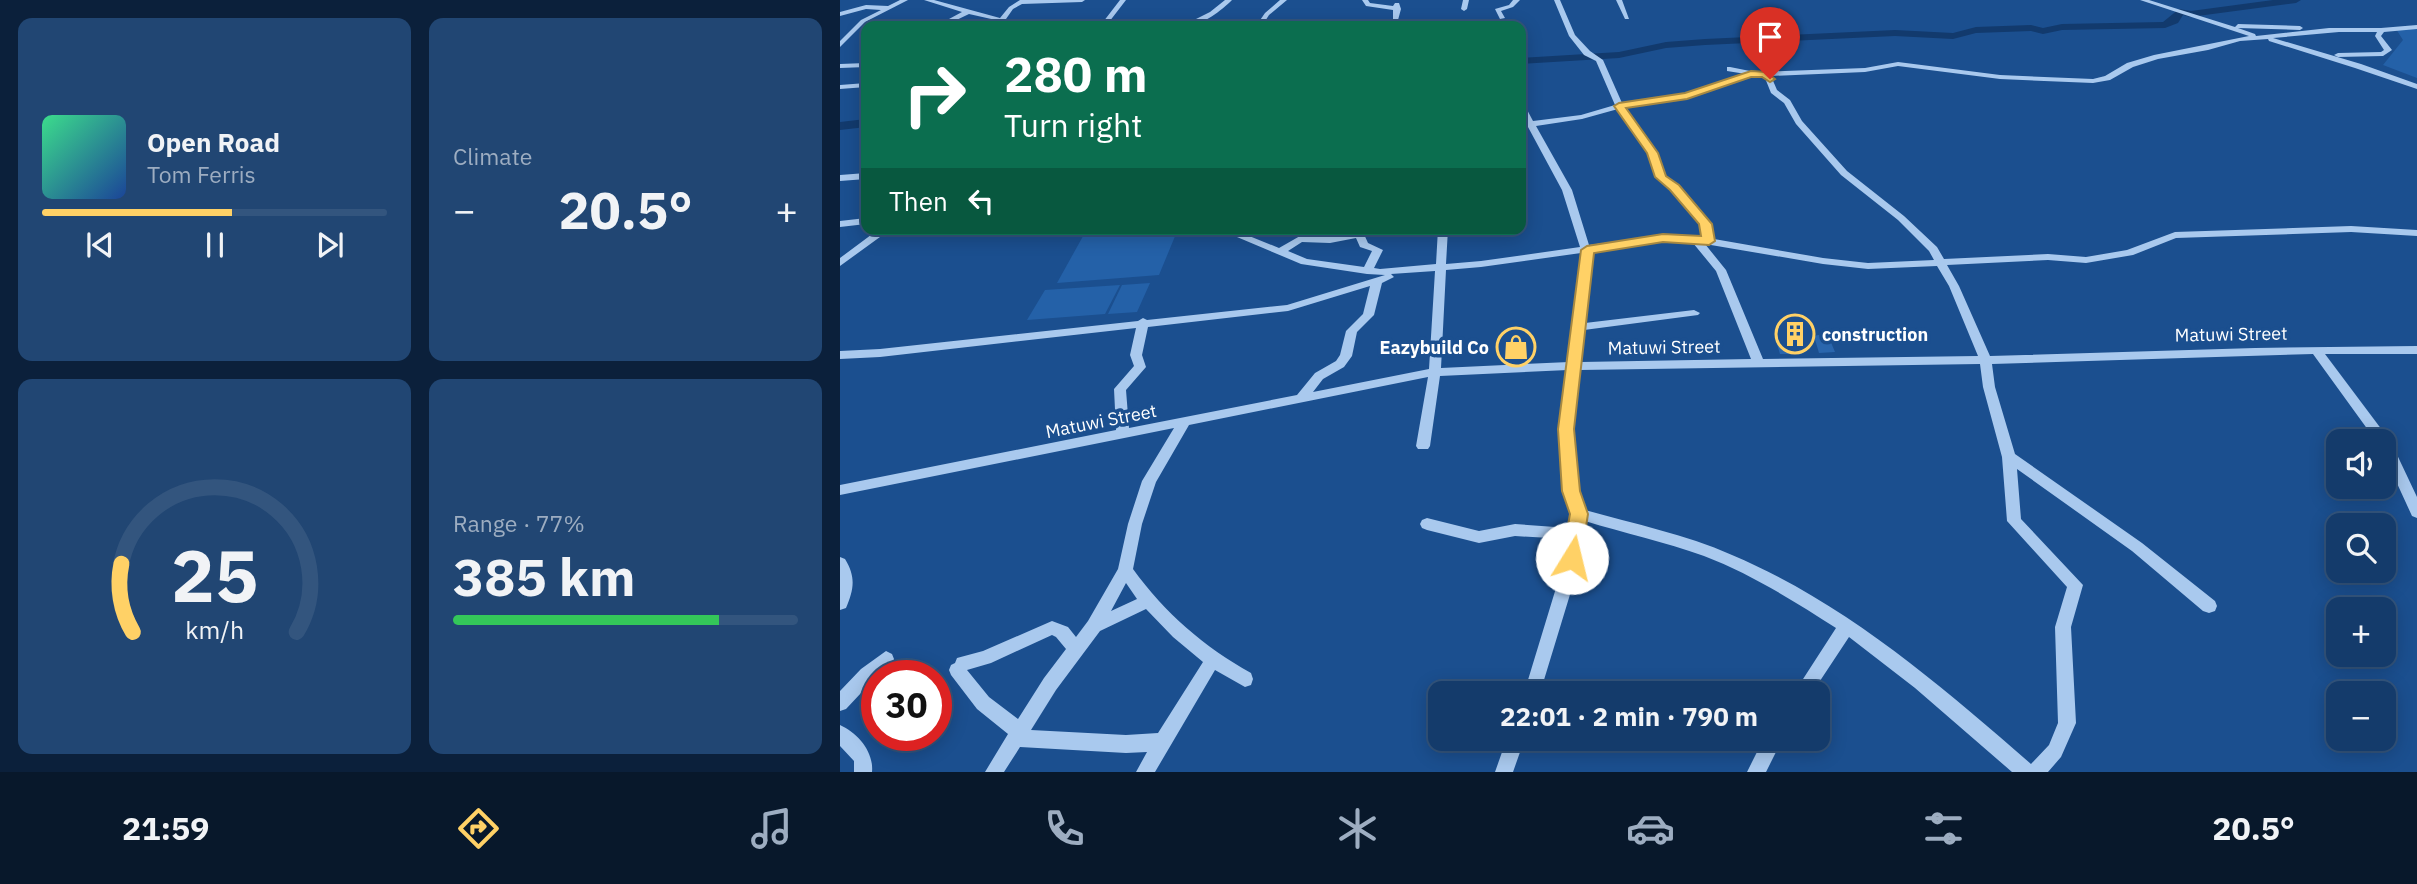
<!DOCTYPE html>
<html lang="en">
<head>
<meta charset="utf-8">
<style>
  body { margin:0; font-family:"IBM Plex Sans",sans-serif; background:#214673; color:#f1f3f6; height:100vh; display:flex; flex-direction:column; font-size:26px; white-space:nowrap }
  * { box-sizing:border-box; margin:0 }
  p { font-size:23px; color:#9dadc1 }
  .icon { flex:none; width:38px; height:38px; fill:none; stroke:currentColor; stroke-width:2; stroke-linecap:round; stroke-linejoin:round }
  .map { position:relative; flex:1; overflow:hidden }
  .panel { display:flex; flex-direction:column; gap:18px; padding:18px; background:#0b203b; width:840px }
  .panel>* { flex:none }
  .banner { position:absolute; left:21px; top:21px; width:665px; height:214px; border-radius:14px; box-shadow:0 4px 18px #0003,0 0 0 2px #33557e; background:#0b6e4f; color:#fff; overflow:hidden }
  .controls { position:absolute; left:1486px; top:429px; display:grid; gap:14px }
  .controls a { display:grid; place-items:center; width:70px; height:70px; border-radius:14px; background:#143b6b; box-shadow:0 4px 18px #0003,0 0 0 2px #33557e; font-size:35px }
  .speed { position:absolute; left:21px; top:660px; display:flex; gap:14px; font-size:35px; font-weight:700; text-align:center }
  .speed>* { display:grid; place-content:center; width:91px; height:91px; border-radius:50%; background:#143b6b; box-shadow:0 4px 18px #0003,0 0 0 2px #33557e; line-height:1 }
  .speed .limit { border:10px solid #d22; background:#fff; color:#111 }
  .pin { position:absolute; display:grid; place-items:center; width:60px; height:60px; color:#fff; margin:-72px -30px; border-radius:50% 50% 50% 0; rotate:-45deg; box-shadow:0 0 7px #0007 }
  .pin .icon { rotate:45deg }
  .me { position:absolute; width:77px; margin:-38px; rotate:9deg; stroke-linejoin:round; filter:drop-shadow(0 0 5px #0008) }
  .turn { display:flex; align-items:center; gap:24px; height:147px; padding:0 28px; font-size:32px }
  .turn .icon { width:91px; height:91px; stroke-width:2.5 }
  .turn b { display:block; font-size:49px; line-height:60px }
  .then { display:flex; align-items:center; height:66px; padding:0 28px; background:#0003; gap:14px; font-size:26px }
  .big { font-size:52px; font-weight:700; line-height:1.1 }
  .panel .tile { flex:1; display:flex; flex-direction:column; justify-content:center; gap:10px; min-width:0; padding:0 24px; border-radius:14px; background:#214673 }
  .panel .dial { align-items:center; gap:0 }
  .dial svg { height:182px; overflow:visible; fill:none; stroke:#33557e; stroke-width:7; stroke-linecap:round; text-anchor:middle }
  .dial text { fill:#f1f3f6; stroke:none }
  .song { display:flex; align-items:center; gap:21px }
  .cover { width:84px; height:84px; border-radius:10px; background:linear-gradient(135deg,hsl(150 70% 55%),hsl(220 70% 35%)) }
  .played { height:7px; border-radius:4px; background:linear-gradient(90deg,#ffd166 55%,#33557e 55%) }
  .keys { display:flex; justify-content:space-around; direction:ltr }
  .heat { display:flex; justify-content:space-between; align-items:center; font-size:38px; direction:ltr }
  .charge { height:10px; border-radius:5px; background:linear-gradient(90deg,#34c759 77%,#33557e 0) }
  .panel .tiles { flex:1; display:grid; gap:18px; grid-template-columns:repeat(2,1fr) }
  .trip { position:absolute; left:588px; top:681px; width:402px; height:70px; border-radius:14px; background:#143b6b; box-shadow:0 4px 18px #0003,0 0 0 2px #33557e; font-weight:700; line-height:70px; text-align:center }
  .tab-bar { display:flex; height:112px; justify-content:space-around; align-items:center; background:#08182b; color:#9dadc1 }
  .tab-bar .icon { width:49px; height:49px }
  .tab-bar .on { color:#ffd166 }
  .tab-bar b { font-size:32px; color:#f1f3f6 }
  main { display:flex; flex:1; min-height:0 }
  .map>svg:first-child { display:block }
</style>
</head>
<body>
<main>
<section class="panel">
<div class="tiles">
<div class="tile">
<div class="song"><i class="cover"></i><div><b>Open Road</b><p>Tom Ferris</p></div></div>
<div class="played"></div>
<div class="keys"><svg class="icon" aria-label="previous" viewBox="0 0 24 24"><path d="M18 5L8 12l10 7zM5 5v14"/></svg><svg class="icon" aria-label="pause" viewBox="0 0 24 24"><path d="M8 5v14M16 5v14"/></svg><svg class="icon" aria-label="next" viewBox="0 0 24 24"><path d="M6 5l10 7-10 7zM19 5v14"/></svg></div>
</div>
<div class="tile"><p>Climate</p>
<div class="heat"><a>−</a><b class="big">20.5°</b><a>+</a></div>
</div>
<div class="tile dial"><svg viewBox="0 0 100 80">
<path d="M14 69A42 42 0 1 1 86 69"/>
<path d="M14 69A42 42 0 0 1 9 39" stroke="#ffd166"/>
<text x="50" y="56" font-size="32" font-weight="700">25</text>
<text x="50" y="72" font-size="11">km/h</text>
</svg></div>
<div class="tile"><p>Range · 77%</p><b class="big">385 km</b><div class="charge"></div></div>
</div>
</section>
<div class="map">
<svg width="1577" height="772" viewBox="0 0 1577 772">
  <rect width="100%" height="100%" fill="#1b4f8f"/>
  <path fill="#2461a8" d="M1577 28V78L1543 65 1563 40 1556 29Z
    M247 229H338L319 275 217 283Z
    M310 283 297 312 268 314 282 285Z
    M280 285 265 314 187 320 205 290Z"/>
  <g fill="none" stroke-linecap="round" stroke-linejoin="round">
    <path fill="#123a6d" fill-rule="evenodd" d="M1433 0H1461L1456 3 1350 17 1343 15 1338 23 1325 28 1222 30 1203 34 1191 31 1136 33 1113 39 1055 36 865 45 826 48 779 58 681 64V58L779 52 826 42 865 39 1055 30 1113 33 1136 27 1191 25 1203 28 1222 24 1323 22 1339 9 1351 11Z
      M26 119V127L0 130V122Z"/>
  </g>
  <path fill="#2a66ad" d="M956 329 962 354H940L937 344H946L940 332Z
    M987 333 995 352 979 353 974 336Z"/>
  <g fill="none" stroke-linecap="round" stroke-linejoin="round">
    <path fill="#a9c9ee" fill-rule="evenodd" d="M60 0H68L25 22 0 47V41L21 20 41 10 26 9 0 16V12L26 5 48 6Z
      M84 0H94L160 18 169 7 180 0H245L242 2 182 4 173 9 166 19 193 26H182L129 14 104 26H96L122 12Z
      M280 0H286L266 26H260Z
      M385 0H392C381 11 358 29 344 25L370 12Z
      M440 0H447L429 15 422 26H416L425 13Z
      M522 0H528L530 3 553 6 555 3H559L561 9 558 20 562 26H535L553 22V10L526 6Z
      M623 0H629L627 9 624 11 621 9Z
      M673 0H680L673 7 661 11 665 18 660 19 655 9 669 5Z
      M714 0H720L735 35 750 51 763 60 782 103 846 94 906 74 887 71V67H890L915 72 1025 68 1058 62 1160 75 1253 79 1265 76 1287 63 1314 55 1409 36 1300 0H1309L1395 27 1398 24 1460 26 1463 28 1460 30 1398 28 1415 34 1416 36 1489 28H1541L1577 25V29L1544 32 1541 36 1552 50 1543 56 1498 57 1494 55 1498 53 1541 52 1544 50 1535 36 1537 32H1499L1433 38 1521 64 1577 84V89L1515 68 1429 41 1428 39 1400 41 1368 50 1318 59 1293 67 1270 80 1253 83 1160 79 1058 66 1025 72 931 76 937 90 950 100 962 121 1007 171 1064 216 1097 247 1104 259 1208 254 1246 257 1287 250 1335 232 1511 226 1577 230V236L1511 232 1336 238 1293 255 1246 263 1208 260 1107 265 1119 286 1150 356 1415 348 1577 346V354H1485L1551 442 1577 497V518L1572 516 1544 455V441H1536L1473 354 1152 364 1155 387 1175 454 1302 543 1375 601 1377 606 1375 611 1369 613 1363 611 1292 551 1177 469 1181 519 1243 585 1231 627 1236 723 1221 757 1208 772H1172L1075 688 1009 637 972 693H954L996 628C954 601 911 574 864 556 825 542 784 533 745 521L732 588 700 693H684L716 588 727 539 675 536 639 543 587 530 582 528 580 524 582 520 587 518 639 531 675 524 729 528 732 514 724 491 720 429 728 370 600 376 590 446 588 449H578L576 446 588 377 349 425 316 482 302 524 293 569C325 613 364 647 411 673L413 679 411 685 405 687 375 670 315 772H296L307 752 286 753 180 747 164 772H145L168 734 137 709 111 675 109 670 111 665 115 663 117 658 143 651 212 621 228 627 236 637 248 621 278 569 288 524 302 481 334 428 0 495V485L276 430 274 389 294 366 290 355 296 328 40 357 0 359V351L40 349 298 321 303 318 307 320 447 305 545 275 527 274 461 264 378 229H392L439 248 460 236 490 237 519 231 523 232 528 243 543 250 534 268 540 269 596 264 598 229H608L606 264 641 261 740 247 722 190 688 127H681V123L686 122 681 113V104H684L693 121 741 115 775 105 756 61 744 55 729 36ZM915 76 925 78 931 93 944 103 956 124 1001 175 1058 220 1089 251 1094 260 1028 263 983 258 874 239 873 229 866 217 837 185 825 176 817 153 785 108 847 98ZM778 109 809 153 816 177 831 189 857 218 863 229 864 238 823 235 749 245 732 190 696 126 742 119ZM516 238 520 247 532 251 524 267 467 259 448 251 462 242 490 243ZM823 241 853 243 876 271 911 359 741 362 744 330 858 315 860 313 854 310 745 323 753 258 751 251ZM865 244 983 264 1028 269 1097 266 1109 286 1138 356 923 359 886 270ZM741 253 743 258 729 362 601 368 606 270 641 267ZM595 271 589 369 473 392 483 379 504 367 512 356 517 332 534 315 542 283 554 277 551 274ZM530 286 523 314 506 331 500 355 496 361 475 373 457 395 289 428 286 390 306 367 302 355 308 327 448 311ZM1140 364 1143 387 1162 457 1167 521 1227 587 1215 627 1218 723 1209 745 1191 764C1099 684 1005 603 892 555 845 534 794 524 745 510 728 463 734 418 740 370ZM286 583 297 599 271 611ZM306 609 333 637 363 662 318 733 286 735 191 730 216 690 260 631ZM212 635 216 637 226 649 204 678 178 719 149 697 127 670 151 663Z
      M776 0H782L789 19H785Z
      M26 63V67L0 68V64Z
      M26 83V87L0 89V85Z
      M26 173V179L0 181V175Z
      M26 218V224L0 227V221Z
      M39 229H51L0 266V258Z
      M0 557 5 559C16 577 14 589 6 608L0 610Z
      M46 651 52 654 54 659 52 664 37 676 6 709 0 711V691L21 669Z
      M0 725C18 733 34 752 32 772H14V761L0 746Z
      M667 738H685L673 772H655Z
      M924 738H943L926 772H907Z"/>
  </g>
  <path fill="#ffd166" stroke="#a68842" stroke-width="2" d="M911 71 927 72 935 79 930 82 922 77H911L847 99 786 108 818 153 826 176 839 185 872 224 875 241 869 245 823 242 754 253 734 429 740 491 748 514 741 558 739 564 732 566 725 564 722 558 730 514 722 491 718 429 741 250 747 246 823 234 861 236 859 224 830 190 815 177 807 153 774 106 779 103 845 93Z"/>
  <defs>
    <symbol id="building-ring" viewBox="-11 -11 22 22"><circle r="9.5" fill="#1b4f8f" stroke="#ffd166" stroke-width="1.5"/><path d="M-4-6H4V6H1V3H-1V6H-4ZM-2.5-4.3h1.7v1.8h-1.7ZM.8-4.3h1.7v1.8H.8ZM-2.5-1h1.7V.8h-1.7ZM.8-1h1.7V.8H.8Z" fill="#ffd166"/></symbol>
    <symbol id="shop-ring" viewBox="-11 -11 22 22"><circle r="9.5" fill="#1b4f8f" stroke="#ffd166" stroke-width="1.5"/><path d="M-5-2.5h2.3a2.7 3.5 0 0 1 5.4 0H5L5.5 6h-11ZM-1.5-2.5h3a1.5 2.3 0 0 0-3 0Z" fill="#ffd166"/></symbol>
  </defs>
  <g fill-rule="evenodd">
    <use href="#building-ring" x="933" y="312" width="44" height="44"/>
    <use href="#shop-ring" x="654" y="325" width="44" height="44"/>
  </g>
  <g text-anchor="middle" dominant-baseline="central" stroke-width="7" stroke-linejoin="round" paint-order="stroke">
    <g font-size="18" font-weight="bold" fill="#fff" stroke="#1b4f8f" text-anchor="start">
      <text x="982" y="334">construction</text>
      <text x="649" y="347" text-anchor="end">Eazybuild Co</text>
    </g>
    <g font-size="18" fill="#fff" stroke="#1b4f8f">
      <text transform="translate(1391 334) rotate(-1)">Matuwi Street</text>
      <text transform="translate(824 347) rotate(-1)">Matuwi Street</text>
      <text transform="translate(261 421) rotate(-11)">Matuwi Street</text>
    </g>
  </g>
</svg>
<div class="controls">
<a><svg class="icon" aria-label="sound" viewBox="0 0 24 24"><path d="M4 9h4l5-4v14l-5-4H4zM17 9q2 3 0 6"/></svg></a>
<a><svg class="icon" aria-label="search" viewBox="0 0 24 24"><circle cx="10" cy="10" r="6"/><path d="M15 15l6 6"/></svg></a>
<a>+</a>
<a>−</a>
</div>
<div class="speed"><div class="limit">30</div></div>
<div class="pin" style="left:930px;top:79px;background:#d93025"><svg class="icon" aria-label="arrive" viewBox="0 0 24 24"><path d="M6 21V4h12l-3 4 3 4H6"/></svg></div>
<svg class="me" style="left:732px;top:558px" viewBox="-20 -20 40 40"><circle r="19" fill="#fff"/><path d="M0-13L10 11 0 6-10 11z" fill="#ffd166"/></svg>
<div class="trip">22:01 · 2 min · 790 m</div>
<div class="banner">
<div class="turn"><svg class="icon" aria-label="right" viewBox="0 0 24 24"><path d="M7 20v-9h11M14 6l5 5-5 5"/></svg><div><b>280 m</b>Turn right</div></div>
<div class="then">Then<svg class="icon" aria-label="left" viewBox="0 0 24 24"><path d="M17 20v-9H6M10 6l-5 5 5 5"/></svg></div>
</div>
</div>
</main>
<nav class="tab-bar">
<b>21:59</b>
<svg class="icon on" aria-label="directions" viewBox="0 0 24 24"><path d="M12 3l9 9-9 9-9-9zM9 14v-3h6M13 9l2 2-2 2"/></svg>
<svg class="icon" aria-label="music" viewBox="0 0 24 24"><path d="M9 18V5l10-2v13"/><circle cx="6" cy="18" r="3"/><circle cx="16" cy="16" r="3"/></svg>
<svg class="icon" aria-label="phone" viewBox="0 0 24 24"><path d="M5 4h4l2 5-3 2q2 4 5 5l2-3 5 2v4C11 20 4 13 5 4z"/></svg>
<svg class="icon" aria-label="climate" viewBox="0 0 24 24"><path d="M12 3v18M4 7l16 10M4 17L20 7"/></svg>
<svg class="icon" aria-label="car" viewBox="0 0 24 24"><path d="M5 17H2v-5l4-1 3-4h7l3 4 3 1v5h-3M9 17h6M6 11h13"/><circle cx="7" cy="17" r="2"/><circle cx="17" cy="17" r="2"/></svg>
<svg class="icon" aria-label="filters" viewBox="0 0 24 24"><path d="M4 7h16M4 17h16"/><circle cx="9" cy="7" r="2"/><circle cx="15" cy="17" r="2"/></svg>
<b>20.5°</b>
</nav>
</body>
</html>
